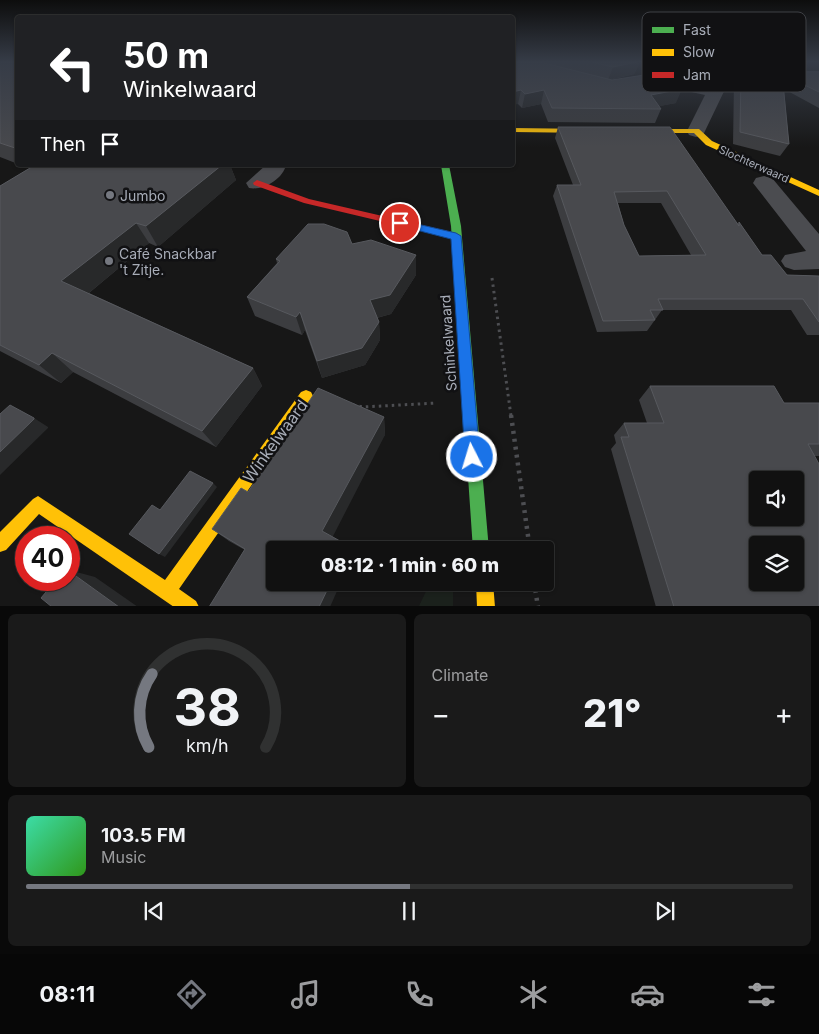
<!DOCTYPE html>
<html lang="en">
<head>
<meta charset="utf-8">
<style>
  body { margin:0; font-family:Inter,sans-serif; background:#1a1a1a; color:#f1f3f6; height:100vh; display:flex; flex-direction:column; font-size:19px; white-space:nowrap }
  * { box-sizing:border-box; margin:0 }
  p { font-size:16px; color:#9c9d9f }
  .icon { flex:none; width:28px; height:28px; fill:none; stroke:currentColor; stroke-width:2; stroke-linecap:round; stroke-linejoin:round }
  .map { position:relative; height:606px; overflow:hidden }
  .drawer { display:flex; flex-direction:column; gap:8px; padding:8px; background:#090909; flex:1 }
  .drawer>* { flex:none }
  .hud { position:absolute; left:15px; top:15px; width:500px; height:152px; border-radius:5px; box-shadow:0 1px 4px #0004,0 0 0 1px #303131; background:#202124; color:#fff; overflow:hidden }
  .buttons { position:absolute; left:749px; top:471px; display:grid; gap:10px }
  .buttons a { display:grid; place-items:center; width:55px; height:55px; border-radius:5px; background:#111; box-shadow:0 1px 4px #0004,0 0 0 1px #303131; font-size:25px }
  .speed { position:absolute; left:15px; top:526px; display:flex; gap:10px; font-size:25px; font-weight:700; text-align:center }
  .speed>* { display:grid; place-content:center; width:65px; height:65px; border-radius:50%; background:#111; box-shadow:0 1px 4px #0004,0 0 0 1px #303131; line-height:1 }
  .speed .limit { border:8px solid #d22; background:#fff; color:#111 }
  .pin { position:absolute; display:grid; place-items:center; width:42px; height:42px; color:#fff; margin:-21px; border:2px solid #fff; border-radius:50%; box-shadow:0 1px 5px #0007 }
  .me { position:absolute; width:55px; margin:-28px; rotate:355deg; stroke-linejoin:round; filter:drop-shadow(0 0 4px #0008) }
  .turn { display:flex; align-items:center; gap:18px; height:105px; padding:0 25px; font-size:22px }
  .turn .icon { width:65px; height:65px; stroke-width:2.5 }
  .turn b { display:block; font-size:35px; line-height:42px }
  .then { display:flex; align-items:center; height:48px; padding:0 25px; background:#0003; gap:10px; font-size:19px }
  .big { font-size:38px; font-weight:800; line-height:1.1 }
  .drawer .card { flex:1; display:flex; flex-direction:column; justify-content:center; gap:8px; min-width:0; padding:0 18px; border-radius:8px; background:#1a1a1a }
  .drawer .dial { align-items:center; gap:0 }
  .dial svg { height:130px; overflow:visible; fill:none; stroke:#303131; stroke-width:7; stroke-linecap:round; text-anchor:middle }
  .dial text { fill:#f1f3f6; stroke:none }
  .song { display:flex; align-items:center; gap:15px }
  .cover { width:60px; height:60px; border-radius:8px; background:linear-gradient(135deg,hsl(160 70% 55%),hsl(110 70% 35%)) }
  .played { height:5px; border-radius:2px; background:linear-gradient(90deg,#757880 50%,#303131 50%) }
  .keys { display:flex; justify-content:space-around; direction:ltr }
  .heat { display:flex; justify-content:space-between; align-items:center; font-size:28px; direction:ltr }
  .drawer .tiles { flex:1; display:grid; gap:8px; grid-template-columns:1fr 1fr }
  .card:last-child { grid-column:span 2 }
  .trip { position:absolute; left:266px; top:541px; width:288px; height:50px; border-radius:5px; background:#111; box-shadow:0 1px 4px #0004,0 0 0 1px #303131; font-weight:800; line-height:50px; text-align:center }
  .dock { display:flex; height:80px; justify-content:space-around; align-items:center; background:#070707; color:#9c9d9f }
  .dock .icon { width:35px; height:35px }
  .dock .current { color:#757880 }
  .dock b { font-size:22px; color:#f1f3f6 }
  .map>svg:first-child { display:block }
</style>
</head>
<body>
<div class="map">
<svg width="819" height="607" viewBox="0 0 819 607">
  <rect width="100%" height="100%" fill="#171717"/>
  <path fill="#1b211c" d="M430 583H453V606H419Z"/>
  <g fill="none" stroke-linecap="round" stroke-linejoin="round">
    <path stroke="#4d4e52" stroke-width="3" stroke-dasharray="2.5 4" stroke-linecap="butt" d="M492 278 511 416
      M353 405 363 407 437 403"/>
    <path stroke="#4d4e52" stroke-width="4.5" stroke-dasharray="3 5" stroke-linecap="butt" d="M511 415 530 550
      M534 582 538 607"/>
    <path fill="#4b4c50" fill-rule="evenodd" d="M690 62H709L726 71H819V81H729L705 131 703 135 696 137 689 135 687 131 705 95 664 86H627L625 82 627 78C655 71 682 79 710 86L714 78 693 65Z
      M266 165H286C283 179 263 191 249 188L246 183Z
      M764 176 772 178 819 234V269L794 270 785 267 781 261 785 255 806 251 753 183 756 178Z"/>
    <path fill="#4caf50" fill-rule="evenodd" d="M441 165H449L461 226 489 550H473L451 226Z"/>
    <path fill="#ffc107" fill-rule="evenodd" d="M512 128 593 129 597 131 593 133 512 132Z
      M633 129H699L712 141 819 190V196L706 145 694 133H633Z
      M306 390 311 392 313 396 311 400 179 589 196 601 199 607H174L39 514 6 550 0 552V532L33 499 38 496 165 580 301 392Z
      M476 582H493L495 607H477Z"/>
    <path fill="#c62828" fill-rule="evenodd" d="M257 180 309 199 456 233 461 236 456 239 304 203 254 185 253 183Z"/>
  </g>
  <path fill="#3c3d40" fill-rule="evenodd" d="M0 62H18V164L0 157Z
    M512 62 544 63 542 62H640L634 74 610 80 676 103 659 106 661 109 655 123 548 122 541 104 522 108 518 104Z
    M741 72H819V108L784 89 789 144 780 156 733 144 734 83Z
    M558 127 738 224 739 222 762 255 787 275 819 276V335H807L791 310H662L647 331 597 332 553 196 557 185H573L555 138ZM618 203H661L691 255 639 256 624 225Z
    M21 165H230L236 180 158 247 149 243 89 293 253 368 262 386 216 447 73 372 61 383 0 351V186L30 168Z
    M352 244 416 255V275L391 314 377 318 379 322 380 340 365 365 322 378 305 330 302 335 255 316 247 297 277 263 276 259Z
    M650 386 784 403H819V456H814L819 607H656L611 449 616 443 614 435 624 423H647L639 400Z
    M384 417 385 435 245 550 229 541 212 529Z"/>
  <path fill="#28292a" d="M622 62H640L634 74 608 80 613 67Z
    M682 89 676 103 645 109 651 95Z
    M521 90 518 104 512 105V92Z
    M544 90 541 104 522 108 525 94Z
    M222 165H230L236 180 158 247 146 226Z
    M136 223 149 243 79 301 61 281Z
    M416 255V275L391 314 372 319 370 300Z
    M300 312 305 330 302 335 296 317Z
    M379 322 380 340 365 365 322 378 317 361Z
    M52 353 73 372 61 383 39 365Z
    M253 368 262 386 216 447 202 431Z
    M384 417 385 435 330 542 322 531Z
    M34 418 48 427V428L0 475V452Z
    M213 483 217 487 165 557 159 554Z
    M69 570 95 577 138 607H119L69 571Z
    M331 582H341L330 607H319Z"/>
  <path fill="#48494d" stroke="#57595e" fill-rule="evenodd" d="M0 62H18V149L0 143Z
    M512 62H540L612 80 657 73 682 89 651 95 661 109 552 108 544 90 525 94 521 90 512 92Z
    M592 62H637L613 67Z
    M741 72H819V92L782 74 789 144 740 132Z
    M558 127H670L739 226V222L762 255H771L787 275 819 276V322L803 299H658L663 310H650L655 320 603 321 557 185H581ZM667 191 706 255 639 256 624 225 614 192Z
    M35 165H222L146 226 136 223 61 281 253 368 202 431 52 353 39 365 0 345V186Z
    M308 224H324L347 232 352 244 371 240 416 255 390 295 370 300 379 322 362 348 317 361 300 312 296 317 247 297 280 261 276 259Z
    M650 386H774L784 403H819V444H808L819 464V607H674L621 437H629L624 423H664ZM758 480H795V518H758ZM758 545H795V582H758Z
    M318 388 384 417 322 531 349 546 347 550H275V582H331L319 607H209L245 549 212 529 241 488 248 492Z
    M10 405 34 418V419L0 452V414Z
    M190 471 213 483 159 554 129 534 152 505 160 510Z
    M69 571 119 607H52L41 598 56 580H69Z"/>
  <linearGradient id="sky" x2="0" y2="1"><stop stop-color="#0d0d0d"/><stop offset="0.42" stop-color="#363c47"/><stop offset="1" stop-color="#363c47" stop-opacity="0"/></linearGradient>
  <rect width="819" height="147" fill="url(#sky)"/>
  <path fill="#1a73e8" stroke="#114b97" d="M400 220 456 233 461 236 480 457 478 462 472 464 467 462 465 457 451 239 397 225V221Z"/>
  <g fill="#757880" stroke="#111113" stroke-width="2">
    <circle cx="110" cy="195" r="5"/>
    <circle cx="109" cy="261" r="5"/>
  </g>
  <g text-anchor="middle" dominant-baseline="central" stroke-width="5" stroke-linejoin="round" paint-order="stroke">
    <g font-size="11" fill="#a8adb8" stroke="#111113">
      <text transform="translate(754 164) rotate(24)">Slochterwaard</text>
    </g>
    <g font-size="14" fill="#a8adb8" stroke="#111113" text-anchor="start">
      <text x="120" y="195">Jumbo</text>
      <text x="119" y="253">Café Snackbar<tspan x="119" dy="16">'t Zitje.</tspan></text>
    </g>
    <g font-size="14" fill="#a8adb8" stroke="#111113">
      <text transform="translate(448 343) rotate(-94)">Schinkelwaard</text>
    </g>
    <g font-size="16" fill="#a8adb8" stroke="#111113">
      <text transform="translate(275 441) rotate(-54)">Winkelwaard</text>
    </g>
  </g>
  <rect x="642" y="12" width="164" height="80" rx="8" fill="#111113" stroke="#3e4045" stroke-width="1"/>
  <rect x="652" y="27" width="22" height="6" fill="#4caf50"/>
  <rect x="652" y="49" width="22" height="7" fill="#ffc107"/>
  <rect x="652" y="72" width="22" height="6" fill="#c62828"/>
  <g font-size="14" fill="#a8adb8">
    <text x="683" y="35">Fast</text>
    <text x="683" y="57">Slow</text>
    <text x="683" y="80">Jam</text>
  </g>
</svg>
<div class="buttons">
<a><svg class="icon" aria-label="sound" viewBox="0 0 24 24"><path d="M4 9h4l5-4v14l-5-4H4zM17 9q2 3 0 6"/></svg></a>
<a><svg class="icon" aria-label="layers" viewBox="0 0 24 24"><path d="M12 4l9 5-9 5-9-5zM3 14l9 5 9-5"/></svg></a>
</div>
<div class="speed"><div class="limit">40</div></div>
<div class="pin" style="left:400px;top:223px;background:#d93025"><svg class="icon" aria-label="arrive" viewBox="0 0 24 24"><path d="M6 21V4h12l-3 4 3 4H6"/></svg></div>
<svg class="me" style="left:472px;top:457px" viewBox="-20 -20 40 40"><circle r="17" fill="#1a73e8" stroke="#fff" stroke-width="3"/><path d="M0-11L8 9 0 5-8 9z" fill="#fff"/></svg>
<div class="trip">08:12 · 1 min · 60 m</div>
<div class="hud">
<div class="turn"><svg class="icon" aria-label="left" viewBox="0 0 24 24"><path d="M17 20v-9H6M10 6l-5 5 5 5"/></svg><div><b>50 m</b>Winkelwaard</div></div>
<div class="then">Then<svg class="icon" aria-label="arrive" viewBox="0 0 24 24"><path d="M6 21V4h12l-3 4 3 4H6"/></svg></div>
</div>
</div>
<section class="drawer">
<div class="tiles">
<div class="card dial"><svg viewBox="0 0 100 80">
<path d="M14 69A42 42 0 1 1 86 69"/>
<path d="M14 69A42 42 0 0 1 16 24" stroke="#757880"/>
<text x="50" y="56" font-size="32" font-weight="700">38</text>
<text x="50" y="72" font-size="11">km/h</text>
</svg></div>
<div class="card"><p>Climate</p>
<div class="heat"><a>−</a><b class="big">21°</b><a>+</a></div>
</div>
<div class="card">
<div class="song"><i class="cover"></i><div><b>103.5 FM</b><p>Music</p></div></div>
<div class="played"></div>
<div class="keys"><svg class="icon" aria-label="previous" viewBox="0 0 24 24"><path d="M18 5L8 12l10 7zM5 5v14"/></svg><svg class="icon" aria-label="pause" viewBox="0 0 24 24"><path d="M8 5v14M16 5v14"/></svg><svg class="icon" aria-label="next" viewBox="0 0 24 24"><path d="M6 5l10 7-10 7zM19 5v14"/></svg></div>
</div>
</div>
</section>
<nav class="dock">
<b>08:11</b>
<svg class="icon current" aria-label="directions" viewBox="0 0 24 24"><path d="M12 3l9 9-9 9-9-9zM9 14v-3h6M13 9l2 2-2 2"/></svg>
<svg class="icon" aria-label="music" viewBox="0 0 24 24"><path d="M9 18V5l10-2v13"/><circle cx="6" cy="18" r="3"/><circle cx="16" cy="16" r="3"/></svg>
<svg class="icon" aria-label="phone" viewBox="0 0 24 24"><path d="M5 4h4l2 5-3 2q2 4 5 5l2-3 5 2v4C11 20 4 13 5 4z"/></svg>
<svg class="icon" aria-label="climate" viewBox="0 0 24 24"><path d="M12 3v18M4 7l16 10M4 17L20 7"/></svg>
<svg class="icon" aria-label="car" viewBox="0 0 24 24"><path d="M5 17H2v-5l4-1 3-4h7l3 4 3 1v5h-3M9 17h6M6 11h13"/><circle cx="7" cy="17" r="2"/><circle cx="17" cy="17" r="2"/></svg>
<svg class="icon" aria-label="filters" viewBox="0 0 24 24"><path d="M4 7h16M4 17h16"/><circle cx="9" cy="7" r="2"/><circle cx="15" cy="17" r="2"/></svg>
</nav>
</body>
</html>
